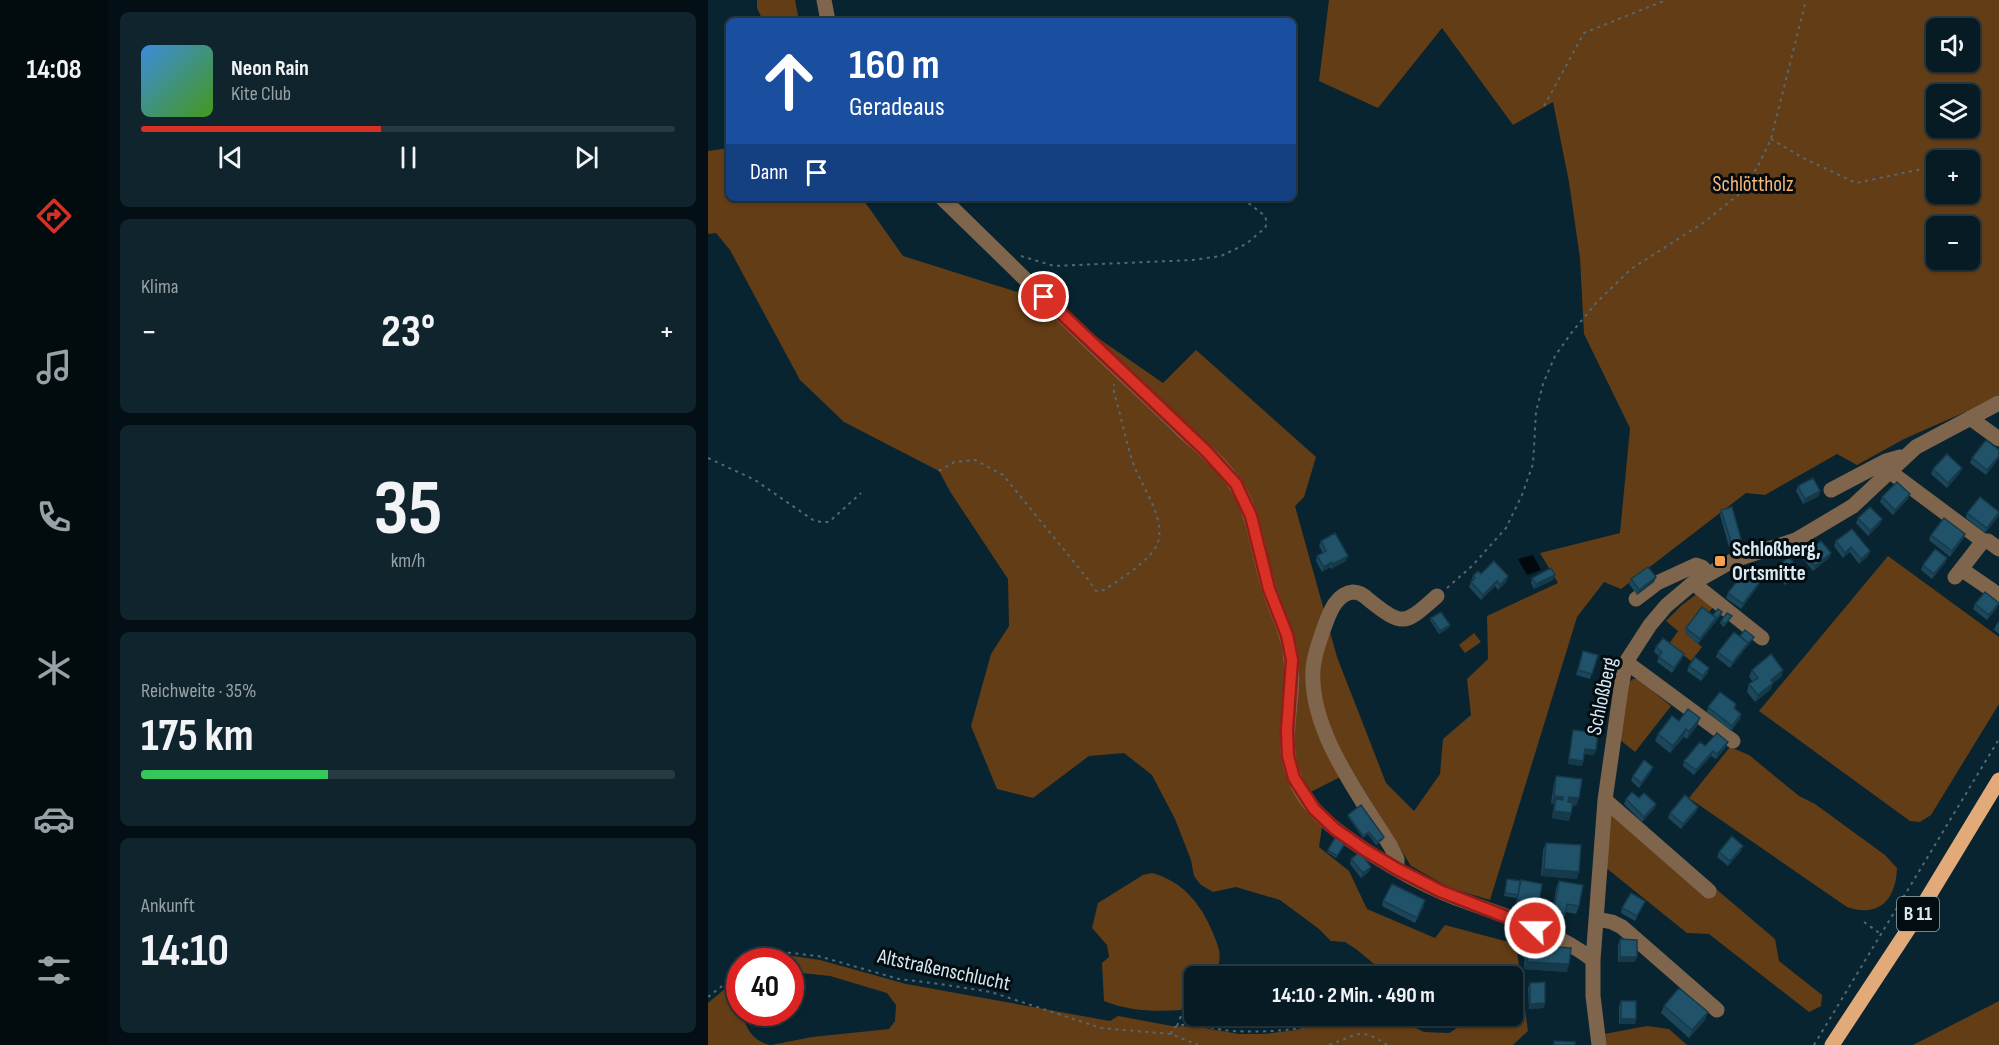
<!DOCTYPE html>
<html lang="de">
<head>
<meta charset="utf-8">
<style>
  body { margin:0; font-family:"Sofia Sans Condensed",sans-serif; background:#0f242c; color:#f1f3f6; height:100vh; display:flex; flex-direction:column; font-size:22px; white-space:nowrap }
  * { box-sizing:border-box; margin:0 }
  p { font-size:20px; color:#98a1a6 }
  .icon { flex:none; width:33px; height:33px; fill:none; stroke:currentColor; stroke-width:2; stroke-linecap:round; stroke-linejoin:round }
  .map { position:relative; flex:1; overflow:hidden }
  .details { display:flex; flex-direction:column; gap:12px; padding:12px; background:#030f14; width:600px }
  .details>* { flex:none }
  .top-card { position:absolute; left:18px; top:18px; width:570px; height:183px; border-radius:9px; box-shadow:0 2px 4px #0004,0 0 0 2px #273941; background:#1a4fa0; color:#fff; overflow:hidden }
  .fabs { position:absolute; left:1218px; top:18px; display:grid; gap:12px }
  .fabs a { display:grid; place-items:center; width:54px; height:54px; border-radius:9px; background:#061b24; box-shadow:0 2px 4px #0004,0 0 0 2px #273941; font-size:30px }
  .speed { position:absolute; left:18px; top:948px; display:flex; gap:12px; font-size:30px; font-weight:700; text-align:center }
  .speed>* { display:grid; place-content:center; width:78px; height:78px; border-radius:50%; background:#061b24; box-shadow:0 2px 4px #0004,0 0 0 2px #273941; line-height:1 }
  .speed .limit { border:9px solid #d22; background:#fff; color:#111 }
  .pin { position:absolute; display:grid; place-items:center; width:51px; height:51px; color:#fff; margin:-26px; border:3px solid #fff; border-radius:50%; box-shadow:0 2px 6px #0007 }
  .me { position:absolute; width:66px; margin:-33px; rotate:292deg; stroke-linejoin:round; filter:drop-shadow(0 0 4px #0008) }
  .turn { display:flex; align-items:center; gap:21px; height:126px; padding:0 24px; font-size:27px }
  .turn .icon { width:78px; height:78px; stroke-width:2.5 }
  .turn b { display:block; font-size:42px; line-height:51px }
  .then { display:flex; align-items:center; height:57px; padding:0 24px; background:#0003; gap:12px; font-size:22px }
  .big { font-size:45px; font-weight:700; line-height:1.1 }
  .details .widget { flex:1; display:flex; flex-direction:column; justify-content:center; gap:9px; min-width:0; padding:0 21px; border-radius:9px; background:#0f242c }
  .details .dial { align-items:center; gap:0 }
  .dial b { font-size:78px; line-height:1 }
  .song { display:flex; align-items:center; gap:18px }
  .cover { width:72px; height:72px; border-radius:9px; background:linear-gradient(135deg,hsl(210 70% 55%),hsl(100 70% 35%)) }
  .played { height:6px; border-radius:3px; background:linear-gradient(90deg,#d93025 45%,#273941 45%) }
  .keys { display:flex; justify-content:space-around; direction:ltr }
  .heat { display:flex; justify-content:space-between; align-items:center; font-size:33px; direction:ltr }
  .charge { height:9px; border-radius:4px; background:linear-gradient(90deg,#34c759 35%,#273941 0) }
  .trip { position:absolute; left:476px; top:966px; width:339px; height:60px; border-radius:9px; background:#061b24; box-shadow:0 2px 4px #0004,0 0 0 2px #273941; font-weight:700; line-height:60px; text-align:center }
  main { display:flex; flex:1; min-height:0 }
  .menu { display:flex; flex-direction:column; width:108px; justify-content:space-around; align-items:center; background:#020b0e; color:#98a1a6 }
  .menu .icon { width:42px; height:42px }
  .menu .current { color:#d93025 }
  .menu b { font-size:27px; color:#f1f3f6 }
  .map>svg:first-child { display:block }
</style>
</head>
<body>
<main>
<nav class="menu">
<b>14:08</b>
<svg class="icon current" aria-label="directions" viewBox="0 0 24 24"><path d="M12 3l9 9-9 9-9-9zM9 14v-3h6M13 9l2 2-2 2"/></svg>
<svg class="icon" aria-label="music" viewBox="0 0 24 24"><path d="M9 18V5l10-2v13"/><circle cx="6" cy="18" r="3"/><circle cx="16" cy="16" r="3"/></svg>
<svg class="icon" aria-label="phone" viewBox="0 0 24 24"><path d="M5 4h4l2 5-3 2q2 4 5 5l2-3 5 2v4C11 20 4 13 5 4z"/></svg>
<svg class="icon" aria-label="climate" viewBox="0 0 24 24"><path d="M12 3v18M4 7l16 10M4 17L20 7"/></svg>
<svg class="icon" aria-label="car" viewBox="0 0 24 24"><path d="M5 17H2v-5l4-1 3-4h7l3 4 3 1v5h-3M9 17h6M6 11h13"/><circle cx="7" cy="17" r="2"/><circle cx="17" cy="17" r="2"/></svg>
<svg class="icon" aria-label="filters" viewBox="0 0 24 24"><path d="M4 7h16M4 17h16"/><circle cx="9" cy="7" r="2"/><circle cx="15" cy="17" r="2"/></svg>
</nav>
<section class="details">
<div class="widget">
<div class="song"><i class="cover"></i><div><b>Neon Rain</b><p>Kite Club</p></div></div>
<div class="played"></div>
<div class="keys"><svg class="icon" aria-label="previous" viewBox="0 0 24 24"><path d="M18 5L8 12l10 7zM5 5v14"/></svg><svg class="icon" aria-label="pause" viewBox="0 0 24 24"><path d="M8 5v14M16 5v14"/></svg><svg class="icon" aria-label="next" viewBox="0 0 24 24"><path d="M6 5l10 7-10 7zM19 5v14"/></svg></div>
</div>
<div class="widget"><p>Klima</p>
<div class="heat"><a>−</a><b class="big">23°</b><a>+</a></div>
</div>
<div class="widget dial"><b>35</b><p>km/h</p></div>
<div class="widget"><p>Reichweite · 35%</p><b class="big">175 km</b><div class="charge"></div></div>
<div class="widget"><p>Ankunft</p><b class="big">14:10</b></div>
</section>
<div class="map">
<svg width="1291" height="1045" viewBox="0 0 1291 1045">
  <rect width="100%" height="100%" fill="#082430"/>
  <path fill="#633d16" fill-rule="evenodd" d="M49 0H87L91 21H55L49 8Z
    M621 0H1291V394L1289 398 1196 439 1149 465 1129 454 1057 495 1038 493 913 589 896 582 869 617 782 900 742 888 703 866 644 771 591 798 614 827 611 847 641 871 659 909 727 938 737 925 808 944 820 1031 805 1045H63L104 1037 181 1029 187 1021 188 1005 179 993 122 976 94 973 83 974 82 962 53 961 71 954 112 960 198 984 402 1021 410 1016 464 1026 491 1027 531 1034H556L587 1030 615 1023 626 1016H683L716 1032 741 1033 762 1020 766 1016H804V976H744L729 968 711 966 677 973 648 949 637 942 623 941 611 929 572 900 528 887 505 892 493 885 486 876 483 860 467 819 444 775 416 753 381 756 325 798 289 789 263 726 283 654 301 626 300 579 243 493 231 471 136 422 92 380 22 250 8 233 0 234V151L21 148V198H154L195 256 335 300 455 383 488 350 608 457 596 497 587 506 629 657 678 783 706 811 732 774 735 739 763 715 759 679 780 659 779 616 850 583 832 553 912 533 922 428 876 334 872 258 861 182 845 102 805 125 734 28 670 108 611 81ZM1228 28H1262V62H1228ZM1228 94H1262V128H1228ZM1228 160H1262V194H1228ZM1228 226H1262V260H1228Z
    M1180 556 1291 637V704L1223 815 1212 822 1202 821 1051 711Z
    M990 593 1006 606 998 616 977 633 994 647 983 661 961 644 970 631 958 621 974 605Z
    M766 633 773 642 757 653 751 645Z
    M925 679H930L963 706 927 752 911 739 920 683Z
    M1022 747 1041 755 1091 796 1107 804 1177 855 1189 868C1188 899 1172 918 1139 907L981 798Z
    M902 812 1008 889 1067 939 1071 961 1114 995 1113 1006 1101 1012 1001 934 979 933 897 867Z
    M444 873C477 882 495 907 507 938 510 946 514 956 510 965 508 968 503 972 501 976H486V989L473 1010C447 1012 421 1011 396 1001L394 963 401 957 399 945 384 928 390 903 435 875Z
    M31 977 32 1012 34 1013C38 1029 45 1041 62 1045H0V1003Z
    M1291 1001V1045H1205Z
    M939 1026 961 1029 979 1045H898L896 1034Z"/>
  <path fill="#01090e" d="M825 555 833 570 819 575 810 559Z"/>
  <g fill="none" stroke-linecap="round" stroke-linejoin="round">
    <path stroke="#526974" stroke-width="2" stroke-dasharray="3 4.5" stroke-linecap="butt" d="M836 106 876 33 958 0
      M1063 139 1095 158 1148 183 1228 166
      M313 256 346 266 485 260 513 256 538 244 557 228 559 223 557 216 534 198
      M0 458 47 480 105 520 113 522H121L153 493
      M231 471 246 462 267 460 295 475 379 578 388 591 396 590C411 580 445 559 450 542 458 517 431 483 424 460 417 438 413 415 406 393V384
      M739 588 764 566 798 528 814 495 825 464 828 412 835 384 847 356 864 332 889 302 923 269 995 223 1030 195 1049 168 1063 139 1098 0
      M1156 922 1174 935
      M46 962 57 953 64 951 110 956 191 979 232 984 283 992 393 1028 463 1034 490 1045
      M0 997 32 972
      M686 1016 704 1025 720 1022
      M469 1026 480 998 486 990
      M463 1034 465 1028C482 1020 497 1027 515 1030 537 1033 586 1032 608 1024 611 1022 616 1018 619 1016
      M621 1045C650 1035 651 1026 679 1045
      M1106 1045 1291 739"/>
    <path stroke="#80654d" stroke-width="15" d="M116 0 120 21
      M234 198C298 260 362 324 427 385 443 400 459 415 474 430 498 451 524 472 537 502 549 529 551 557 560 585 566 608 579 628 582 651 591 714 558 754 607 810 634 840 697 876 733 892 784 913 841 926 885 960
      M1262 418 1291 439
      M1181 471 1275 541 1247 577
      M1123 490 1178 461 1192 457
      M1275 541H1280L1291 549
      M1253 569 1291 595
      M985 583 1054 638
      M928 599 949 583 988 565 994 567 1000 573
      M918 662 1025 741
      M897 800 1001 891
      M689 869V859L683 847C652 796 601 731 605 669 606 654 612 640 617 625 622 612 628 594 645 592 651 592 657 596 661 600 696 628 697 624 729 596
      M889 919 904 922 914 927 1009 1010
      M891 1045 885 996V960L897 800 913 688 918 662 942 625 958 606 985 583 1026 560 1088 540 1145 506 1208 447 1291 403"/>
    <path stroke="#e2aa78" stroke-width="15" d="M1124 1045 1205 922 1291 780"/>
  </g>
  <path fill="#1c475b" d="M1291 450V458L1278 475 1262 463 1264 458Z
    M1225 469 1252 473 1239 488 1223 474Z
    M1090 486 1111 496 1095 504 1088 491Z
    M1202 494 1200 499 1185 515 1172 502 1174 497Z
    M1013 510 1031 544 1021 547 1012 515Z
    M1259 513H1291L1290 517 1277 533 1258 518Z
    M1150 518 1174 519 1172 524 1160 536 1148 523Z
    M1257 534 1255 539 1242 557 1221 540 1223 535Z
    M613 541 638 561 623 569 622 567 614 572 608 561 609 556 615 553 611 546Z
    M1128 541 1162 551 1160 556 1151 564 1142 552 1135 558 1126 546Z
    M1123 553 1121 558 1105 571 1095 559 1097 554Z
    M1239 558 1237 563 1224 579 1213 570 1215 565Z
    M1068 568 1090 575 1077 585 1067 573Z
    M773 574 799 581 790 590 787 586 773 600 761 587 765 576Z
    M948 577 946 582 929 595 921 584 923 579Z
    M824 578 845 580 826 589 823 583Z
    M1051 585 1033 609 1018 598 1020 593Z
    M1267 604 1289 608 1279 620 1265 609Z
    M1014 612 1013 615 990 644 977 633 978 628 1005 615Z
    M1024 616 1016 627 1012 623 1013 621Z
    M723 618 741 628 731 634 722 620Z
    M1291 621V634L1286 630 1288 625Z
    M1032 636 1045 639 1022 668 1008 657 1010 652Z
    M948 647 974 659 964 673 949 662 951 656 946 652Z
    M875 651 890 655 882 679 868 675Z
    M981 666 1000 673 993 681 979 671Z
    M1044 670H1075L1073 677 1065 683 1062 690 1047 702 1039 692 1041 684 1045 682 1041 677Z
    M1000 707 1027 709 1033 714 1032 719 1023 731 999 712Z
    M971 721 989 726 979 739 976 737 962 753 947 741 950 734Z
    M865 730 886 755 876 754 874 766 860 764 864 735Z
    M1020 742 1018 747 1008 759 1003 756 986 775 975 766 976 761 997 746Z
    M945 767 943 772 931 788 923 781 925 776Z
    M848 776 871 798 868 806 865 805 861 821 844 818 846 804 843 803 846 783Z
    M931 798 948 804 946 809 934 822 916 804 918 799Z
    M990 807 988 812 973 829 960 818 962 813Z
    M640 815 676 837 675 840 668 845 660 834 655 838 640 817Z
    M638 842 628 858 619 852 620 850Z
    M838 843 869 879 833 876 835 850Z
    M1033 851 1020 866 1009 857 1011 852Z
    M643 859 661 872 653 878 642 864Z
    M799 879 831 903 829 908 808 905 809 898 796 896Z
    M851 881 871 906 868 914 858 912 854 922 843 920 848 888Z
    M675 901 716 906 707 923 674 906Z
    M937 901 927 921 913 913 914 908Z
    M912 939 927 962H910V945Z
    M820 945 859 972 816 969 817 952Z
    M822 983 836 1008 821 1009 820 988Z
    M913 1001 927 1024H911V1006Z
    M956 1006 997 1020 981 1038 953 1013Z"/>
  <path fill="#163a4a" d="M1291 456V458L1278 475 1279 470Z
    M1254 468 1252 473 1239 488 1240 483Z
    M1112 491 1111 496 1095 504 1097 499Z
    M1202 494 1200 499 1185 515 1187 510Z
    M1291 512 1290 517 1277 533 1279 528Z
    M1174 519 1172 524 1160 536 1162 531Z
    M1257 534 1255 539 1242 557 1244 551Z
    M1033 539 1031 544 1021 547 1023 542Z
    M1143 547 1142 552 1135 558 1137 553Z
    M1162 551 1160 556 1151 564 1153 559Z
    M1123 553 1121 558 1105 571 1107 566Z
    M640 556 638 561 623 569 625 564Z
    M1239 558 1237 563 1224 579 1226 574Z
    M624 562 622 567 614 572 616 567Z
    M1091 570 1090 575 1077 585 1079 580Z
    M847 575 845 580 826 589 828 584Z
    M800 576 799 581 790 590 792 585Z
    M948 577 946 582 929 595 931 590Z
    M1053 580 1051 585 1033 609 1035 604Z
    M789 581 787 586 773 600 775 595Z
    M1291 603 1289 608 1279 620 1281 615Z
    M1014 612 1013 615 990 644 992 639Z
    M742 625 741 628 731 634 732 631Z
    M1046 637 1045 639 1022 668 1024 663Z
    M976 654 974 659 964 673 966 668Z
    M1001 668 1000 673 993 681 995 676Z
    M1075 670 1073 677 1065 683 1062 690 1047 702 1050 695 1063 680Z
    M1033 714 1032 719 1023 731 1024 726Z
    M992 718 989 726 979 739 981 732Z
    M978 729 976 737 962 753 965 746Z
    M1020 742 1018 747 1008 759 1009 754Z
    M877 749 888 750 886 755 875 754Z
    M1005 751 1003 756 986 775 988 770Z
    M861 759 875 761 874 766 860 764Z
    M945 767 943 772 931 788 933 783Z
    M846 796 855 797 852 805 848 799 846 804 843 803Z
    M861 797 871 798 868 806 858 804Z
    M948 804 946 809 934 822 936 817Z
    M990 807 988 812 973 829 975 824Z
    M846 811 863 813 861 821 844 818Z
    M1035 846 1033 851 1020 866 1022 861Z
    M663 867 661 872 653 878 655 873Z
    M836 869 871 872 869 879 833 876Z
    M912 957H929L927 962H910Z
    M819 962 861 964 859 972 816 969Z
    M837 1003 836 1008 821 1009 822 1004Z
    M1000 1012 997 1020 981 1038 984 1030Z
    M730 1016H748L729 1020Z
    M913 1019H928L927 1024H911Z"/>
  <path fill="#20536a" stroke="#163a4a" stroke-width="1.5" d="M1278 440 1291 450V456L1279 470 1264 458Z
    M1239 454 1254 468 1240 483 1225 469Z
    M1105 478 1112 491 1097 499 1090 486Z
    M1189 482 1202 494 1187 510 1174 497Z
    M1272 497 1291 512 1279 528 1259 513Z
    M1024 507 1033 539 1023 542 1013 510Z
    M1162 507 1174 519 1162 531 1150 518Z
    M1236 518 1257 534 1244 551 1223 535Z
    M1144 529 1162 551 1153 559 1143 547 1137 553 1128 541Z
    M627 533 640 556 625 564 624 562 616 567 609 556 618 551 613 541Z
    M1113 541 1123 553 1107 566 1097 554Z
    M1227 549 1239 558 1226 574 1215 565Z
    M1081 557 1091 570 1079 580 1068 568Z
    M786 561 800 576 792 585 789 581 775 595 763 582 767 578 765 576 770 571 773 574Z
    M940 567 948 577 931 590 923 579Z
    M843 568 847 575 828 584 824 578Z
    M1038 569 1053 580 1035 604 1020 593Z
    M1277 592 1291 603 1281 615 1267 604Z
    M994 607 1008 618 992 639 978 628Z
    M1010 609 1014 612 1007 621 1008 618 1005 615Z
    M733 612 742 625 732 631 723 618Z
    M1019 613 1024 616 1017 624 1013 621Z
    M1037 630 1046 637 1039 645 1040 643 1032 636Z
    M1026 632 1040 643 1024 663 1010 652Z
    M955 638 976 654 966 668 951 657 954 652 948 647Z
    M875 651 890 655 884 674 870 670Z
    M1063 654 1075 670 1063 680 1065 683 1050 695 1041 684 1050 678 1044 670Z
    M987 657 1001 668 995 676 981 666Z
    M1012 692 1028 704 1026 708 1033 714 1024 726 1000 707Z
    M980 709 992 718 981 732 978 729 965 746 950 734 964 716 971 721Z
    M865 730 890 733 888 750 877 749 875 761 861 759Z
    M1009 733 1020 742 1009 754 1005 751 988 770 976 761 992 742 997 746Z
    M936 760 945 767 933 783 925 776Z
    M848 776 874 779 871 798 861 797 860 802 865 803 863 813 846 811 848 799 855 800V797L846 796Z
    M924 792 931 798 936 793 948 804 936 817 918 799Z
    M977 795 990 807 975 824 962 813Z
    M653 805 676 837 669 842 661 832 655 836 640 815Z
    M628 836 638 842 629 856 620 850Z
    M1024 836 1035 846 1022 861 1011 852Z
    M838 843 873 845 871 872 836 869Z
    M652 852 663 867 655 873 643 859Z
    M799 879 812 881 810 895 797 893Z
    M813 880 834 884 831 903 809 900Z
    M851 881 875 885 871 906 859 904 857 914 845 912Z
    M684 884 717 900 709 918 675 901Z
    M923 893 937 901 929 916 914 908Z
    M912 939 929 940V957H912Z
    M820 945 863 948 861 964 819 962Z
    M837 982V1003L822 1004V983Z
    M971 988 1000 1012 984 1030 956 1006Z
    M913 1001H928V1019H913Z
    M846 1041 867 1042V1045H846Z"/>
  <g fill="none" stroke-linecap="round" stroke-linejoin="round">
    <defs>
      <path id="route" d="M336 297 499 452 528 484 543 516 561 589 579 635 584 660 579 730 580 756 586 778 606 809 627 829 657 850 689 869 732 891 827 928"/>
    </defs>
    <use href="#route" stroke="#8d1f18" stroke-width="15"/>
    <use href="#route" stroke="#d93025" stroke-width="10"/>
  </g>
  <rect fill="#f8a14a" stroke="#030c11" stroke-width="2" x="1006" y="555" width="12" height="12" rx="3"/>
  <g text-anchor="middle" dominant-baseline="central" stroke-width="6" stroke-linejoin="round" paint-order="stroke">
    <rect fill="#030c11" stroke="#98a6ad" stroke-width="1.5" x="1189" y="897" width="42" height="34" rx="4.5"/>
    <g font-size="20" font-weight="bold" fill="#d8e8f0">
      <text x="1210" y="914">B 11</text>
    </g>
    <g font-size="21" fill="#fbb778" stroke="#030c11">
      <text x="1045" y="184">Schlöttholz</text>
    </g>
    <g font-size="21" font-weight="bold" fill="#d8e8f0" stroke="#030c11" text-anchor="start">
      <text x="1024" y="549">Schloßberg,<tspan x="1024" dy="24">Ortsmitte</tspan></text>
    </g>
    <g font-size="21" fill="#d8e8f0" stroke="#030c11">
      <text transform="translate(894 696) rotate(-78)">Schloßberg</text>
      <text transform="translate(236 970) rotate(12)">Altstraßenschlucht</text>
    </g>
  </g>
</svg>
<div class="fabs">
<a><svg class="icon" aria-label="sound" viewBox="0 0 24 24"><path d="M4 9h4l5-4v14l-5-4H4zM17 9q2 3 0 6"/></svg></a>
<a><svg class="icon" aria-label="layers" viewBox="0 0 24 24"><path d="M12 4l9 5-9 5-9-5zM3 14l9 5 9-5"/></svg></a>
<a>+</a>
<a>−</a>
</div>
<div class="speed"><div class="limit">40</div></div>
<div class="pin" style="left:336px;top:297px;background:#d93025"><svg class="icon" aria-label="arrive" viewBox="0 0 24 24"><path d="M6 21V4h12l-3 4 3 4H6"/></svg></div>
<svg class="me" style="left:827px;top:928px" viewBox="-20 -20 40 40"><circle r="17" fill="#d93025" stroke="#fff" stroke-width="3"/><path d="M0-11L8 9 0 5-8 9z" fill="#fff"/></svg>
<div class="trip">14:10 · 2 Min. · 490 m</div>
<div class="top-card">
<div class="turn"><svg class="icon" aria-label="ahead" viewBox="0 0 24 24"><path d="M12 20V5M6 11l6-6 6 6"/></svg><div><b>160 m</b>Geradeaus</div></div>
<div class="then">Dann<svg class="icon" aria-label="arrive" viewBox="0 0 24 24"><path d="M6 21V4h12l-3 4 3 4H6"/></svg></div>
</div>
</div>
</main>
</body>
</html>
